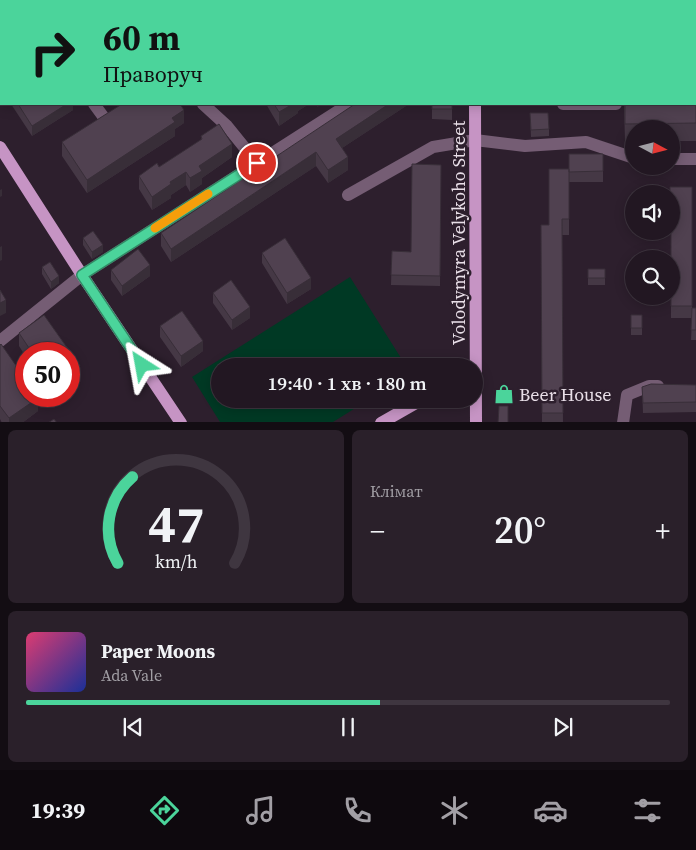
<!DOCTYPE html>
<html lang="uk">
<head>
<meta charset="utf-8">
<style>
  body { margin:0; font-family:"Source Serif 4",serif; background:#2a202a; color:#f1f3f6; height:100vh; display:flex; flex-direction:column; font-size:19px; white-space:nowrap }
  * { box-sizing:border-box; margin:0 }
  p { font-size:16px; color:#a29fa5 }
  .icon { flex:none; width:28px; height:28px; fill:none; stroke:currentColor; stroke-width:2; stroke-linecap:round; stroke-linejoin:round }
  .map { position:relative; height:422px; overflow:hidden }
  .details { display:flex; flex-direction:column; gap:8px; padding:8px; background:#130d13; flex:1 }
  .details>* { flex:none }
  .top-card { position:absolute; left:0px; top:0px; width:696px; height:105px; box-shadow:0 2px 12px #0003,0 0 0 1px #3f3640; background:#4bd49b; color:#111; overflow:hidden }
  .needle { width:32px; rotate:97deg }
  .buttons { position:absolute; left:625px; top:120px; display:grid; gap:10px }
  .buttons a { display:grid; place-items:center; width:55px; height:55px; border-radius:50%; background:#221722; box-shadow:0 2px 12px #0003,0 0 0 1px #3f3640; font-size:25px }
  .speed { position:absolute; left:15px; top:342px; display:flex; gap:10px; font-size:25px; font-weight:700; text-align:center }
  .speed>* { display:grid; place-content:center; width:65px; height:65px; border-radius:50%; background:#221722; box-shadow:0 2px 12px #0003,0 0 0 1px #3f3640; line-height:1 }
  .speed .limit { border:8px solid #d22; background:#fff; color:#111 }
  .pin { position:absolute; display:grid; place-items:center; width:42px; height:42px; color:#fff; margin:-21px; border:2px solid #fff; border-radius:50%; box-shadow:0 1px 5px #0007 }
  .me { position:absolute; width:55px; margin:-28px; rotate:326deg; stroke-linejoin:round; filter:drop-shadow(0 0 4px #0008) }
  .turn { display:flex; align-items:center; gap:18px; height:105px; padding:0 20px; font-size:22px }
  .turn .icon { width:65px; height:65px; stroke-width:2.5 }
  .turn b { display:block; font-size:35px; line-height:42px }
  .big { font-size:38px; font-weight:600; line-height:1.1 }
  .details .tile { flex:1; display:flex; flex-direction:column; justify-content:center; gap:8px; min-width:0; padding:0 18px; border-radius:8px; background:#2a202a }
  .details .dial { align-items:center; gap:0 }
  .dial svg { height:130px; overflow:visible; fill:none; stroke:#3f3640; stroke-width:7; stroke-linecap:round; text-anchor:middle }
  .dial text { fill:#f1f3f6; stroke:none }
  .song { display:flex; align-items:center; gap:15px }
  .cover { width:60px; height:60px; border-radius:8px; background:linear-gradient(135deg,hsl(340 70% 55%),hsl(230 70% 35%)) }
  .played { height:5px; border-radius:2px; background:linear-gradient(90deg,#4bd49b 55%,#3f3640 55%) }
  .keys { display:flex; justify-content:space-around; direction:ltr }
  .heat { display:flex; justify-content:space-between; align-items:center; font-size:28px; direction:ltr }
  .details .tiles { flex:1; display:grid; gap:8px; grid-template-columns:1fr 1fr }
  .tile:last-child { grid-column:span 2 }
  .trip { position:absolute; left:211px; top:358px; width:272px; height:50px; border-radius:25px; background:#221722; box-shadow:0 2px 12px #0003,0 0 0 1px #3f3640; font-weight:600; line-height:50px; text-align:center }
  .menu { display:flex; height:80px; justify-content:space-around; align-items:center; background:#0e090e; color:#a29fa5 }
  .menu .icon { width:35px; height:35px }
  .menu .selected { color:#4bd49b }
  .menu b { font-size:22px; color:#f1f3f6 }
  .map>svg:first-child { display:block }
</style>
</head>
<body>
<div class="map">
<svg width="696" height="423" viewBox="0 0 696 423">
  <rect width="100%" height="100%" fill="#2d1f2d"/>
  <path fill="#003924" d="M350 277 406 366H220V399H370L333 422H220L192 377Z"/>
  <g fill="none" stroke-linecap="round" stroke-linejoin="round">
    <path stroke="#755d74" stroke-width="12" d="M334 0 335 1
      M212 1 214 0
      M0 5 1 0
      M94 104 105 119
      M203 104 227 126 257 163
      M563 104H616
      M671 159H696
      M348 195 433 147 475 140 525 146 586 142 634 158
      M0 341 82 275 349 104
      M623 423 627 395 649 386H658"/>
    <path stroke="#c694c4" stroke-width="12" d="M477 1V0
      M475 104 476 423
      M0 147 82 275 181 423
      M381 423 423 399"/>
  </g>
  <path fill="#453845" d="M546 0H595V1H546Z
    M696 0V28H695V1Z
    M696 96V141H671V129H634V142H625L624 104Z
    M11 104H73V110L32 136Z
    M266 104H309L298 111V113L279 126Z
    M409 104 342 148 348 170 328 183 316 166 171 262 161 246V233Z
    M432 104H452V120L432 119Z
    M530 113 549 129V136L531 137Z
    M184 123 175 129V136L87 193 62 156V142Z
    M201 136 232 157 202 178V184L190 192 186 185 171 195V198L152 210 139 189V176L159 167 201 140Z
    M569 154H603V182H569Z
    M441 165 440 286 391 285 392 251 411 252Z
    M569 169V235H562L563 423H542L541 225H549Z
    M692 187V308H696V340H691L692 318H671V296Z
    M83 238 103 252 92 259 83 245Z
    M262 253 311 289 287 304 262 263Z
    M42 267 59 283 51 289 42 274Z
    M588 269H605V285H588Z
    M111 270 150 276 122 296 111 280Z
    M213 293 250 318 232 330 213 303Z
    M44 315 80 366V379L69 387V354H26V357L19 346V333Z
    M631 315H642V335H631Z
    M160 326 203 351 181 367 160 337Z
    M0 345 38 411 22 423H2L0 419Z
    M696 385V412L643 413 642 387Z"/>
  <path fill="#382e38" d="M357 0H367L365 1H357Z
    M67 104H73V110L32 136V126Z
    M293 104H309L298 111V113L279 126V112Z
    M317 104H323L317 107Z
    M389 104H409L336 152V139Z
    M184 110V123L175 129V136L87 193V180L172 118Z
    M232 144V157L202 178V184L190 192V178L199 166Z
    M316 152V166L171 262V249Z
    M348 157V170L328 183V170Z
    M186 172V185L171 195V198L152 210V197L170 182Z
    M2 189V196L0 197V190Z
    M103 245V252L92 259V252Z
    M2 246V260L0 261V247Z
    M150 265V276L122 296V286Z
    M59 276V283L51 289V282Z
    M311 278V289L287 304V293Z
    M6 300V313L0 316V303Z
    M250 307V318L232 330V320Z
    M203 341V351L181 367V356Z
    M80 366V379L69 387V374Z
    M38 398V411L22 423H9V418Z"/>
  <path fill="#504150" stroke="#382e38" d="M90 0H96L97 1H88Z
    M546 0H564V1H546Z
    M695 0H696V19H695Z
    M695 96H696V123L625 124V104H695Z
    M18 104H67L32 126Z
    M122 104H180L184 110 172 118 175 122 87 180 62 142Z
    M274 104H293L279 112Z
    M355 104H389L336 139 348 157 328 170 316 152 171 249 161 233Z
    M432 104H452V109H432Z
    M530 113H548L549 129 531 130Z
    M219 124 232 144 199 166 202 171 190 178 186 172 170 182 171 184 152 197 139 176 157 163 159 167 202 139 201 136Z
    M569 154H603V171L569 172Z
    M412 164 441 165 440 276 391 275 392 251 411 252Z
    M549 169H569V219H562L563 413H542L541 225H549Z
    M670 187H692V306H671V194H670Z
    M93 231 103 245 92 252 83 238Z
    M285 238 311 278 287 293 262 253Z
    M138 249 150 265 122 286 111 270Z
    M50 262 59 276 51 282 42 267Z
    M588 269H605V278H588Z
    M231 280 250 307 232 320 213 293Z
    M0 290 6 300 0 303Z
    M692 308H696V330H691Z
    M182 311 203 341 181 356 160 326Z
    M44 315 80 366 69 374V354H33L19 333Z
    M631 315H642V328H631Z
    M1 344 26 380V396H38V398L9 418 0 406V345Z
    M651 384 696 385V402L643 403 642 387Z
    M499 406H508V423H498Z
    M54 419 57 423H48Z"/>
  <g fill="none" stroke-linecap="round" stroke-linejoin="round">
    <defs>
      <path id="route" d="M142 365 82 275 257 163"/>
    </defs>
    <use href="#route" stroke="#318a65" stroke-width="12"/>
    <use href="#route" stroke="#4bd49b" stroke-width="9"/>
    <path stroke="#f59e0b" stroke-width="9" d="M155 228 208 194"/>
  </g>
  <defs>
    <symbol id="shop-bare" viewBox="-9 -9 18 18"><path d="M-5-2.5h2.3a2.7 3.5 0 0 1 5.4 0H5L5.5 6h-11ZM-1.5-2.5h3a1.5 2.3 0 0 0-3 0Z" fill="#4bd49b" stroke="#2d1f2d" stroke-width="2.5" paint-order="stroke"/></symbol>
  </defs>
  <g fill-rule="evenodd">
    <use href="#shop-bare" x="490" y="380" width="28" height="28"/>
  </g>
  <g text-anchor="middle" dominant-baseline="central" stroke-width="5" stroke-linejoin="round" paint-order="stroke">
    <g font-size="18" fill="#e9dfe8" stroke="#2d1f2d">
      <text transform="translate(458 233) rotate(-90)">Volodymyra Velykoho Street</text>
    </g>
    <g font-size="18" fill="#e9dfe8" stroke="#2d1f2d" text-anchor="start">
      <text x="519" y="394">Beer House</text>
    </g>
  </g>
</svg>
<div class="buttons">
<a><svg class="needle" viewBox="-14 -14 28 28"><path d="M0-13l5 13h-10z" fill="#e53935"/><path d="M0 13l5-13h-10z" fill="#a29fa5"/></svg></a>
<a><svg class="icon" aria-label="sound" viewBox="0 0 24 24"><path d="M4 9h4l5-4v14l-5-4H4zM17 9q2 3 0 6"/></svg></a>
<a><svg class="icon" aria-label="search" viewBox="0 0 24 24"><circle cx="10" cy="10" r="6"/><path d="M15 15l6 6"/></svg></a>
</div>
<div class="speed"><div class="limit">50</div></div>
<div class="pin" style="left:257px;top:163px;background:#d93025"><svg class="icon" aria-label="arrive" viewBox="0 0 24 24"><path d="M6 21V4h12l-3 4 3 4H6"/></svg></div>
<svg class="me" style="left:142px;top:365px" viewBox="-20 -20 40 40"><path d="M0-17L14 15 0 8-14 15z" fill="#4bd49b" stroke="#fff" stroke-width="4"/></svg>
<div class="trip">19:40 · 1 хв · 180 m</div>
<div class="top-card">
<div class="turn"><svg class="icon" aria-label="right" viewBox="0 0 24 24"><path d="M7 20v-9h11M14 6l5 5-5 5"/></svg><div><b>60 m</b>Праворуч</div></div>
</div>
</div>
<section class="details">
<div class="tiles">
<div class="tile dial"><svg viewBox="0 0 100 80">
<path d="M14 69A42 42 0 1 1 86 69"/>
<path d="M14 69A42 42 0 0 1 23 16" stroke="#4bd49b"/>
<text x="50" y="56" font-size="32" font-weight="700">47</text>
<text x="50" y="72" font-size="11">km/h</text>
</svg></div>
<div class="tile"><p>Клімат</p>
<div class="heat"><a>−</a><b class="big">20°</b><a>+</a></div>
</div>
<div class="tile">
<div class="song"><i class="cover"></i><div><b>Paper Moons</b><p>Ada Vale</p></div></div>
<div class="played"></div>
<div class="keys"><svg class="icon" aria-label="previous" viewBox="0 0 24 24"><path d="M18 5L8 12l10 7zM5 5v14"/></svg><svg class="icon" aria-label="pause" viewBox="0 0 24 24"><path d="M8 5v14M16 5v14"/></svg><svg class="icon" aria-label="next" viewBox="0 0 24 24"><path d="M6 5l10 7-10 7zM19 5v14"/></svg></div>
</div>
</div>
</section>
<nav class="menu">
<b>19:39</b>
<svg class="icon selected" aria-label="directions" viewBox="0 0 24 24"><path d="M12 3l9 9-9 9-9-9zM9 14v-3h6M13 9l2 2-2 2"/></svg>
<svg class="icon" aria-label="music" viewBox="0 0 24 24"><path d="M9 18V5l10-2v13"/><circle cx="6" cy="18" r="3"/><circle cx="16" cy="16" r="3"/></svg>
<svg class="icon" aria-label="phone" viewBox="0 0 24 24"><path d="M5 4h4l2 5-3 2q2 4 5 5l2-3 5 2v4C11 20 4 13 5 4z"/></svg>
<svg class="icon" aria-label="climate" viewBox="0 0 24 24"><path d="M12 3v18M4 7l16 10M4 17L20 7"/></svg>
<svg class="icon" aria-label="car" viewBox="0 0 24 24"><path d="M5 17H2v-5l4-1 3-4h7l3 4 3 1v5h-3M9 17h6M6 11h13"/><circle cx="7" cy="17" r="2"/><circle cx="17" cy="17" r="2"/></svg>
<svg class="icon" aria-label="filters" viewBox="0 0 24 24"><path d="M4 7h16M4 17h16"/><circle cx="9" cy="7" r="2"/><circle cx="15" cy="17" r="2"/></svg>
</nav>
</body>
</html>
